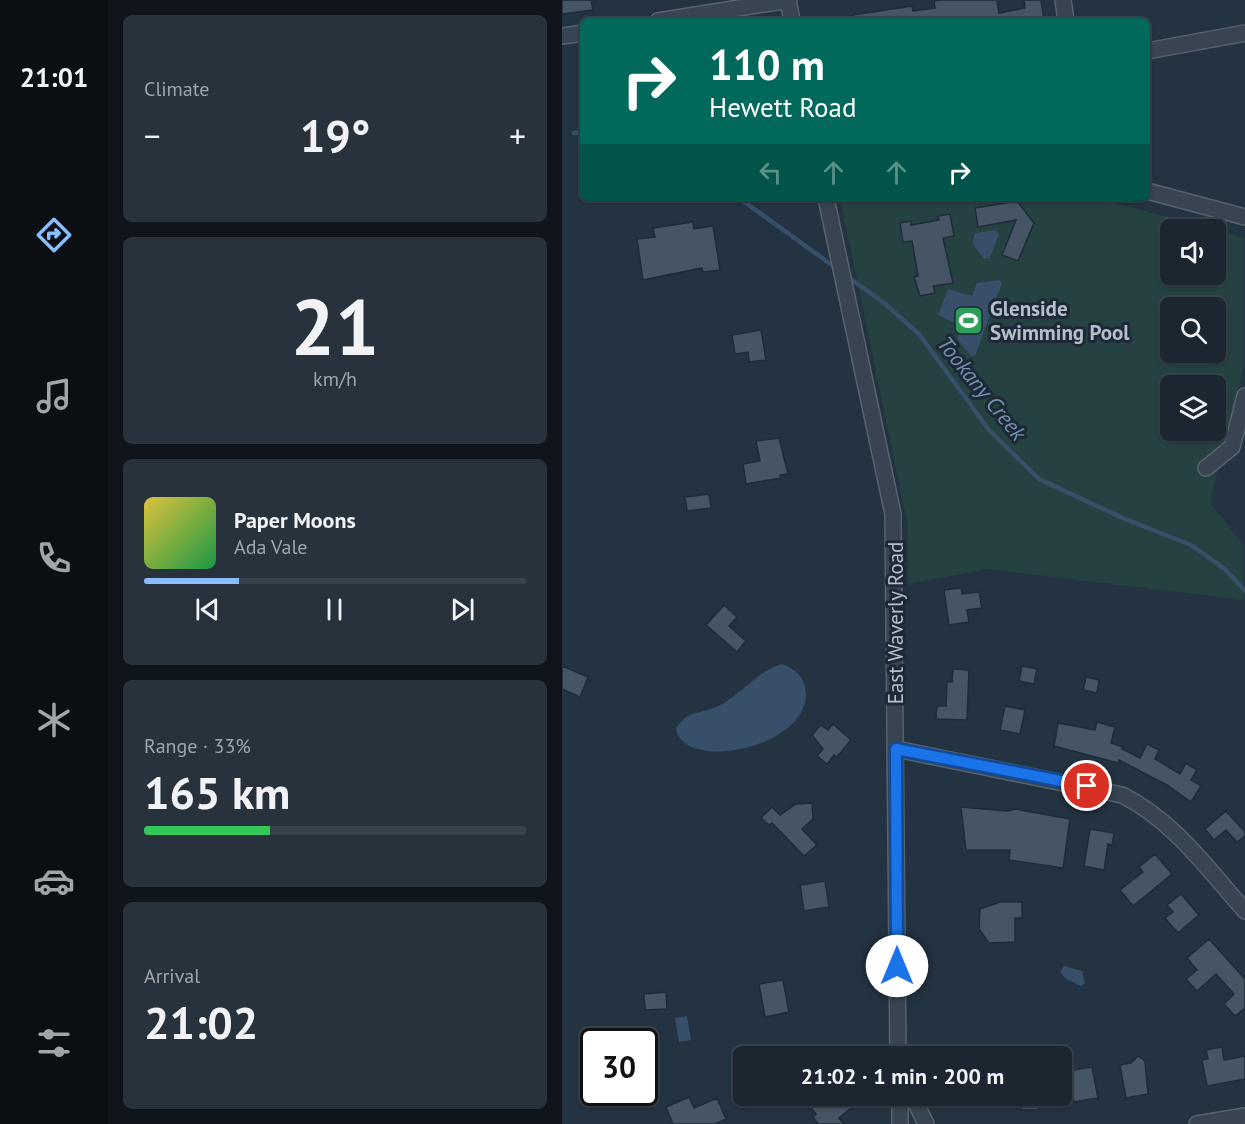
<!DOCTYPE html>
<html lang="en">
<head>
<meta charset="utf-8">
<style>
  body { margin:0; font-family:"PT Sans",sans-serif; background:#28323d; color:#f1f3f6; height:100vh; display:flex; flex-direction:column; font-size:22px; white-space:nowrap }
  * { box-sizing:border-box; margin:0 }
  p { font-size:20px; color:#a0a5ab }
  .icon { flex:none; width:33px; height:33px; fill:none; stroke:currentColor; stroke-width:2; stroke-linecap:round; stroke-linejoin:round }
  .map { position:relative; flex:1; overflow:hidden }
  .sheet { display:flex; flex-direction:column; gap:15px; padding:15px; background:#0f151b; width:454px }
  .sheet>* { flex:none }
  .hud { position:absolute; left:18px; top:18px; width:570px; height:183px; border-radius:9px; box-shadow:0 2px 4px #0004,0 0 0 2px #39434d; background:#00695c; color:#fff; overflow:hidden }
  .buttons { position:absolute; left:598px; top:219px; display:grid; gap:12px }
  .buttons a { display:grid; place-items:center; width:66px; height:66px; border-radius:9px; background:#1b2631; box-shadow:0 2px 4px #0004,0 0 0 2px #39434d; font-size:30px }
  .speed { position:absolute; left:18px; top:1028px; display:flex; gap:12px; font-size:30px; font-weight:700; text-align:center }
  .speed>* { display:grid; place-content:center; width:78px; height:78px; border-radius:50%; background:#1b2631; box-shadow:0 2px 4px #0004,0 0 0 2px #39434d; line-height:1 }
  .speed .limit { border:3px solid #111; border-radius:9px; background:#fff; color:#111 }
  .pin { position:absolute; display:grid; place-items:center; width:51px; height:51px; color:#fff; margin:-26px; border:3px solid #fff; border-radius:50%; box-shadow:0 2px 6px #0007 }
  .me { position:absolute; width:66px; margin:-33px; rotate:0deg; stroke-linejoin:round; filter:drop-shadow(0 0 4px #0008) }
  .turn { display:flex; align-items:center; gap:21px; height:126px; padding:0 30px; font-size:27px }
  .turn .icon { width:78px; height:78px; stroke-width:2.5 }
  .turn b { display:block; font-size:42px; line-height:51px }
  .lanes { display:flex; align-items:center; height:57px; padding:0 30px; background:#0003; justify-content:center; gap:30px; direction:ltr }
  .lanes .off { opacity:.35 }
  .big { font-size:45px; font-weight:700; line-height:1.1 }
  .sheet .card { flex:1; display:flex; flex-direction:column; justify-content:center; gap:9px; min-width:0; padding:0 21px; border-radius:9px; background:#28323d }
  .sheet .dial { align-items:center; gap:0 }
  .dial b { font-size:78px; line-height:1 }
  .song { display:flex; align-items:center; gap:18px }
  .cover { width:72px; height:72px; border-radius:9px; background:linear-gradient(135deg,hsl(50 70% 55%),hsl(140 70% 35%)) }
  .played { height:6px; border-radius:3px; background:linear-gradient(90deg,#89bdfd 25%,#39434d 25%) }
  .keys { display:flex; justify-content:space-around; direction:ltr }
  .heat { display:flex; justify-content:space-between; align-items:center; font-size:33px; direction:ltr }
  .charge { height:9px; border-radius:4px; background:linear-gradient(90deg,#34c759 33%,#39434d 0) }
  .trip { position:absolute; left:171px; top:1046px; width:339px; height:60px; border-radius:9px; background:#1b2631; box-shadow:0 2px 4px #0004,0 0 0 2px #39434d; font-weight:700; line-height:60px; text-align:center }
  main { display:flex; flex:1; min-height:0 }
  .tab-bar { display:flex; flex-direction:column; width:108px; justify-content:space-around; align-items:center; background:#0b0f14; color:#a0a5ab }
  .tab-bar .icon { width:42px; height:42px }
  .tab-bar .current { color:#89bdfd }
  .tab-bar b { font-size:27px; color:#f1f3f6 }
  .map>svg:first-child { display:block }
</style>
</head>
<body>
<main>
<nav class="tab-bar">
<b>21:01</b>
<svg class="icon current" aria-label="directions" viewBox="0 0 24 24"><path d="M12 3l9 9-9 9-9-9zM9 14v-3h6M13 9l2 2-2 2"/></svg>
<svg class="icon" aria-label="music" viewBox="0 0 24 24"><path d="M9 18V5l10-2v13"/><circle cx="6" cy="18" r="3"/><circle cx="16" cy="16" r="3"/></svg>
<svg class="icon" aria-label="phone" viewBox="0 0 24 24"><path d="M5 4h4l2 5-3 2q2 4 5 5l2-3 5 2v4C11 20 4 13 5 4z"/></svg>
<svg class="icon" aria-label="climate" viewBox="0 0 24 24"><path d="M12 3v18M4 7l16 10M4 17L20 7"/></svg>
<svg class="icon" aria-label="car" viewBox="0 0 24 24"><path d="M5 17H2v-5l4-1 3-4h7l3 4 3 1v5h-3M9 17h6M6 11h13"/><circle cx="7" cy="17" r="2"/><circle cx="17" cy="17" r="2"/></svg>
<svg class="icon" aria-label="filters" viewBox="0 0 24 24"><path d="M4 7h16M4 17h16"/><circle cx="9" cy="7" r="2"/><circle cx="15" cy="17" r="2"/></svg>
</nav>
<section class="sheet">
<div class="card"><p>Climate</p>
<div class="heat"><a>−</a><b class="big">19°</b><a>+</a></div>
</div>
<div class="card dial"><b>21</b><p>km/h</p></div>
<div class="card">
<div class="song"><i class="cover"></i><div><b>Paper Moons</b><p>Ada Vale</p></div></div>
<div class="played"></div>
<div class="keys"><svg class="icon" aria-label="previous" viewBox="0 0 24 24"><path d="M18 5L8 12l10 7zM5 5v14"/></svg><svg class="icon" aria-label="pause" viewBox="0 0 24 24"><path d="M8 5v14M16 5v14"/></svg><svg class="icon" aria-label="next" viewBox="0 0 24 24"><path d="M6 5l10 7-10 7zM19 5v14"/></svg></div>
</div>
<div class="card"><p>Range · 33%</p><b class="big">165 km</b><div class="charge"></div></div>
<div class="card"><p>Arrival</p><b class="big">21:02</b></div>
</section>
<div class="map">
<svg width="683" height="1124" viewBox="0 0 683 1124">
  <rect width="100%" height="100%" fill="#243341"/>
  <path fill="#264142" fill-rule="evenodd" d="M278 198H533L652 229 609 230V274H654V230L682 238V365L648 502 682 546V600L426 569 346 584 345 522ZM609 308H654V352H609ZM609 386H654V430H609Z"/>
  <path fill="#374f69" d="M434 230 437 234 428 258 422 259 410 243 413 233Z
    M437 280 440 283 413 356H409L395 339 399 326 376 315 386 289 410 296 415 283Z
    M220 664C235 670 243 677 244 694 244 749 120 773 114 728 128 709 135 715 154 707 178 697 194 671 220 664Z
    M502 966 520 971 523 983 519 986 504 979 498 972Z
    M125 1016 129 1040 117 1042 113 1018Z"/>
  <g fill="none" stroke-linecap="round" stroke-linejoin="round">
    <path stroke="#374f69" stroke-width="4.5" d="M12 133 21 132
      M177 198 274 268
      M286 277 321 302 357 334 427 430 477 479 563 519 629 545 663 569 683 591"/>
  </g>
  <path fill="#455565" stroke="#1f2b38" stroke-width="1.5" d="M0 0H29L31 10 0 14Z
    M378 0H435L437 13 463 8 462 0H479L482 21H292L291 15 350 6 351 11 373 8 372 1Z
    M455 201 472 223 456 261 440 255 454 220 416 227 413 208Z
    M388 214 392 236 381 238 391 283 371 286 373 293 358 296 352 277 356 276 350 241 341 242 338 223 349 221V225L377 220 376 216Z
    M131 222 132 229 151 226 158 270 141 272 140 268 81 280 75 239 93 237 91 228Z
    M199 330 204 360 187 362 186 352 173 354 170 335Z
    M217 438 226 474 218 475 219 478 184 484 181 464 198 461 194 441Z
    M147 494 149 508 125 511 123 497Z
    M399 588 400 594 417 592 420 608 405 610 407 622 387 625 382 590Z
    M162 605 175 617 167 626 184 641 175 652 144 625Z
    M0 666 26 677 18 697 0 689Z
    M460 666 475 669 472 684 457 681Z
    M391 669 407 670 405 720 374 719 375 706H384L385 682H390Z
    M524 677 537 680 535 693 521 690Z
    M443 706 463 710 458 734 438 730Z
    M535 722 553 727 549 743 561 747 560 749 578 758 585 744 597 750 593 759 618 774 624 763 635 770 629 780 639 786 629 802 605 785 557 760 556 763 492 746 496 723 533 730Z
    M271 724 289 740 275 757 272 755 265 764 255 756 261 749 250 735 259 725 266 730Z
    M250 803 251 819 240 829 255 845 242 856 210 823 207 825 199 818 210 807 218 815 234 804Z
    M399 807 445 811 453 809 508 819 501 868 447 860 448 850H404Z
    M664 811 683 832V836L675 842 664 830 652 840 643 829Z
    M528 829 552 833 550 845 546 844 542 870 522 866Z
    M593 854 610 874 571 906 558 890 581 872 577 867Z
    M263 881 267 907 242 911 238 885Z
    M619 894 637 915 616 933 603 918 611 912 605 905Z
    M438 902H460V918H453V942L427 943 417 929 418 909Z
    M647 939 683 979V1008L673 1016 662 1004 672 994 654 974 635 991 624 979 635 970 625 958Z
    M221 980 227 1012 203 1017 197 984Z
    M104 992 105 1009 83 1010 82 994Z
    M660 1047 662 1060 683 1056V1079L645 1086 640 1060 646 1059 644 1050Z
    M576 1056 583 1061 586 1094 564 1098 558 1065 569 1063Z
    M530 1067 536 1098 512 1102 506 1071Z
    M238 1095H280L290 1107 277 1118 282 1124H256L251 1117 254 1114Z
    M459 1095H476L477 1110H459Z
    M127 1097 132 1108 155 1098 164 1119 153 1124H111L104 1107Z"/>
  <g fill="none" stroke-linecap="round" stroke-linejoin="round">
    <defs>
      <path id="minor" d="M226 0 230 21
        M501 0 504 21
        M96 21 227 0
        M0 36 21 33
        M585 51 683 33
        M585 191 683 217
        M264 198 331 514 336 1056
        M644 468 670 447 683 396
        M334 749 560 795C612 821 645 868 683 911
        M350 1095 364 1124
        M338 1124V1095
        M635 1124 683 1116"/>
    </defs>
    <use href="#minor" stroke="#56626e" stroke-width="18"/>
    <use href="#minor" stroke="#384451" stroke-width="15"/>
  </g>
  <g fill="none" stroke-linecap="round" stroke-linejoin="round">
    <defs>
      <path id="route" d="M335 966 334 749 525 786"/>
    </defs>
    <use href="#route" stroke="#114b97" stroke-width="15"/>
    <use href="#route" stroke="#1a73e8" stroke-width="10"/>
  </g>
  <defs>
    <symbol id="stadium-square" viewBox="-11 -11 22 22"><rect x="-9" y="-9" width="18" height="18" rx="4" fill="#2e9e5b" stroke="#1d2936"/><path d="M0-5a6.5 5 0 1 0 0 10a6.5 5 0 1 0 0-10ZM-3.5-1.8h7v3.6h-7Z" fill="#fff"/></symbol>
  </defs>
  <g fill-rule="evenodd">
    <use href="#stadium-square" x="390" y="304" width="33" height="33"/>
  </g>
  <g text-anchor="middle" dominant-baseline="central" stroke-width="6" stroke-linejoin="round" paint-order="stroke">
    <g font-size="21" font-weight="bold" fill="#b5bfcb" stroke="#1d2936" text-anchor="start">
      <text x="428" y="308">Glenside<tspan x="428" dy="24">Swimming Pool</tspan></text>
    </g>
    <g font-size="21" fill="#b5bfcb" stroke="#1d2936">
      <text transform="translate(333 623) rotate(-90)">East Waverly Road</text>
    </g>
    <g font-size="22" font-style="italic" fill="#7492b0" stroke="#1d2936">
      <text transform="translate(420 388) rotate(51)">Tookany Creek</text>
    </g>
  </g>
</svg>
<div class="buttons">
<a><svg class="icon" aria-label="sound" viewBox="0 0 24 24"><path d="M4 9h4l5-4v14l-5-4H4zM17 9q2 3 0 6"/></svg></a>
<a><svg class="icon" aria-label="search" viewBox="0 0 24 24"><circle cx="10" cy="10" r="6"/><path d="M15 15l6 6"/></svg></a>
<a><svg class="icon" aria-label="layers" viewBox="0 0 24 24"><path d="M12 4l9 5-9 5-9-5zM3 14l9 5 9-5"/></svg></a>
</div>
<div class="speed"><div class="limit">30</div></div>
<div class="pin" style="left:525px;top:786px;background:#d93025"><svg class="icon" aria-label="arrive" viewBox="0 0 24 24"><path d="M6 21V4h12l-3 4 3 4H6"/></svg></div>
<svg class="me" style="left:335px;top:966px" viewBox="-20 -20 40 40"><circle r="19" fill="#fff"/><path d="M0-13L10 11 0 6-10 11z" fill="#1a73e8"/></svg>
<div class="trip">21:02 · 1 min · 200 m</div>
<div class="hud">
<div class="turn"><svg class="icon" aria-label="right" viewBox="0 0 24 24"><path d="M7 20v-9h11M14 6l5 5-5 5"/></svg><div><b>110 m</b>Hewett Road</div></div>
<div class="lanes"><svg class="icon off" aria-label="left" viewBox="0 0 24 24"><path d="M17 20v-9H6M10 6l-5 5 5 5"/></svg><svg class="icon off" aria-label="ahead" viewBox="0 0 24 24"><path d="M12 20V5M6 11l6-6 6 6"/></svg><svg class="icon off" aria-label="ahead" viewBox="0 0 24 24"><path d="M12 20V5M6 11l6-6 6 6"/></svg><svg class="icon" aria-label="right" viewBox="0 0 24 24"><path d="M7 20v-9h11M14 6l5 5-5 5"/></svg></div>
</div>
</div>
</main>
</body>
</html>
